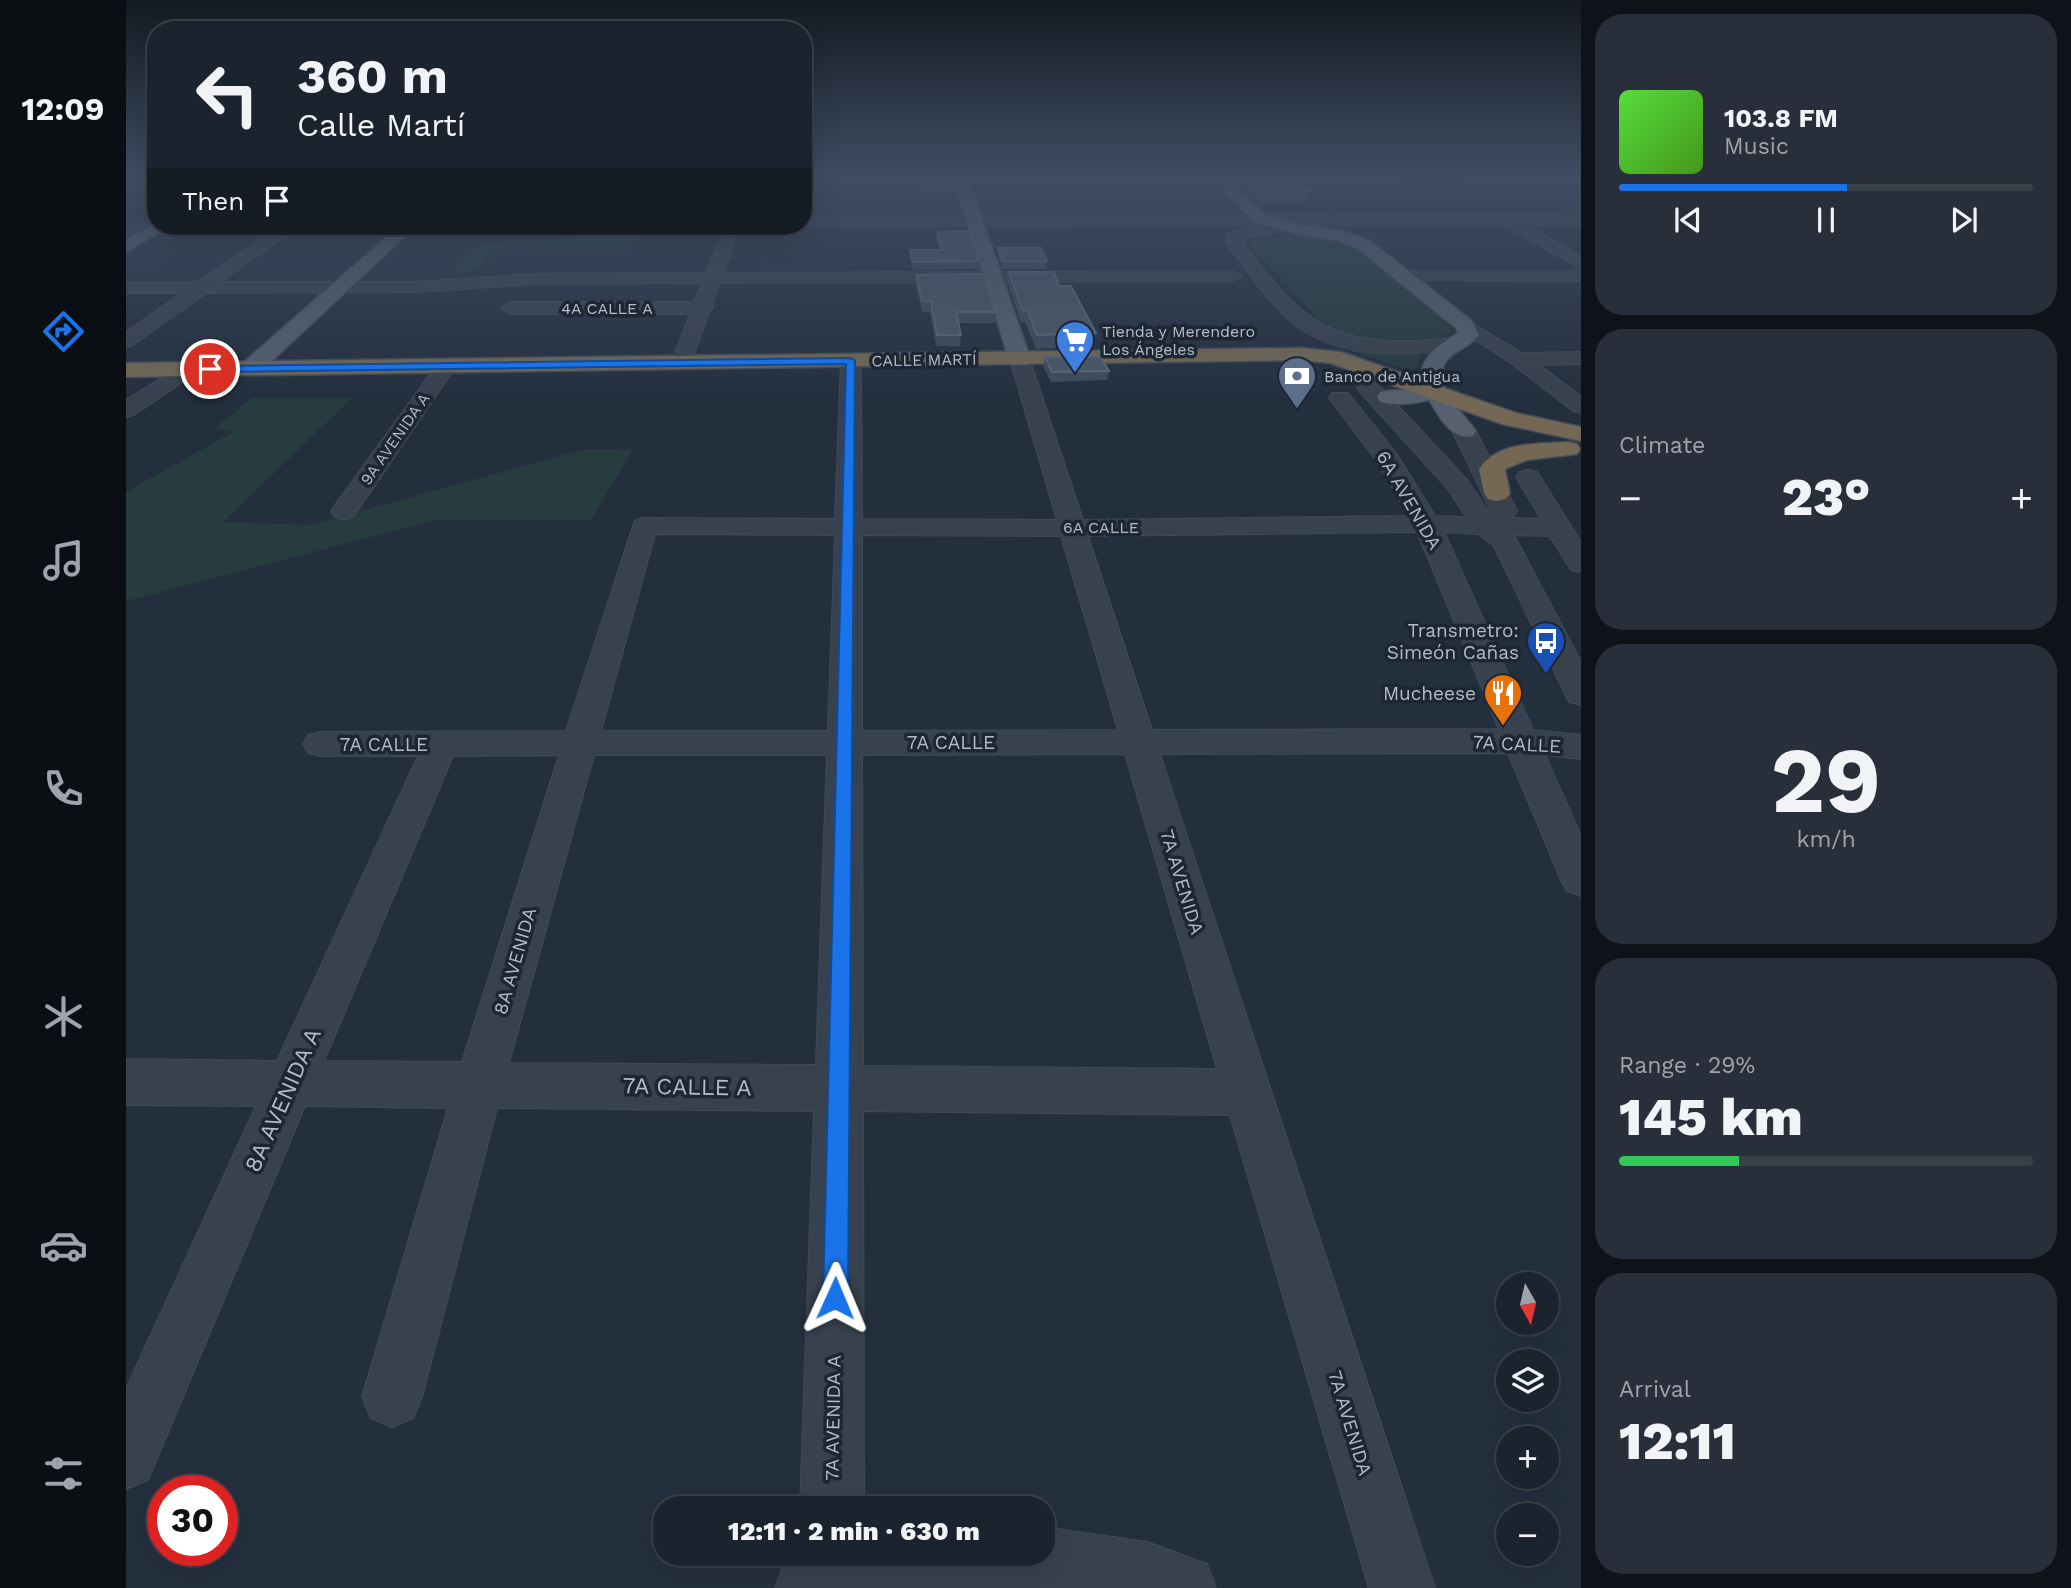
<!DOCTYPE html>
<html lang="en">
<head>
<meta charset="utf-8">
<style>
  body { margin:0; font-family:"Work Sans",sans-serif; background:#282f3a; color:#f1f3f6; height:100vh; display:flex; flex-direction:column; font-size:26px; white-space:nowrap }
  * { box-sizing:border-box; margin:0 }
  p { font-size:23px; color:#a0a4aa }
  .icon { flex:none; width:38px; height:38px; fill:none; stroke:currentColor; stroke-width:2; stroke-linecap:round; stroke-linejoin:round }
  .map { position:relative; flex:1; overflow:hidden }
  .side { display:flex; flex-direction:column; gap:14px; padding:14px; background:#0f1319; width:490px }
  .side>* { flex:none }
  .banner { position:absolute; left:21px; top:21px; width:665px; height:214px; border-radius:28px; box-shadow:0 7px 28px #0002,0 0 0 2px #39404a; background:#1b232e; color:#f1f3f6; overflow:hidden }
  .needle { width:46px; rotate:172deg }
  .controls { position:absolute; left:1370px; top:1272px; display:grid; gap:14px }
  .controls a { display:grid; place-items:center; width:63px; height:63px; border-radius:50%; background:#1b232e; box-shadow:0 7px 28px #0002,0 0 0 2px #39404a; font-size:35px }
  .speed { position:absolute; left:21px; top:1475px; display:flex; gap:14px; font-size:35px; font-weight:700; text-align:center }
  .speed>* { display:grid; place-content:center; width:91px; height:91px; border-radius:50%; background:#1b232e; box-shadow:0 7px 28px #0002,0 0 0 2px #39404a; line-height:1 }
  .speed .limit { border:10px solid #d22; background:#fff; color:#111 }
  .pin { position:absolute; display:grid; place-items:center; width:60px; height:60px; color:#fff; margin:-30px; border:4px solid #fff; border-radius:50%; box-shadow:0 2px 7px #0007 }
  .me { position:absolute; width:77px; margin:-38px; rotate:1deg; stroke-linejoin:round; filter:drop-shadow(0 0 5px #0008) }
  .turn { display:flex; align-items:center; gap:24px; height:147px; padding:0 35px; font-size:32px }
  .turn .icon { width:91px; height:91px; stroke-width:2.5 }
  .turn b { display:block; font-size:49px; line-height:60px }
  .then { display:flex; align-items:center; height:66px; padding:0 35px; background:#0003; gap:14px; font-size:26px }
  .big { font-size:52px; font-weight:800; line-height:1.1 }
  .side .widget { flex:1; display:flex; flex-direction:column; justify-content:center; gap:10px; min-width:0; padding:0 24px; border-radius:28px; background:#282f3a }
  .side .dial { align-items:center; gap:0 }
  .dial b { font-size:91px; line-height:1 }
  .song { display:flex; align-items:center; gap:21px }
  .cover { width:84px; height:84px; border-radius:10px; background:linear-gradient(135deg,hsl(110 70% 55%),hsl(100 70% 35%)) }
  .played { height:7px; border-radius:4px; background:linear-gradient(90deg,#1a73e8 55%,#39404a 55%) }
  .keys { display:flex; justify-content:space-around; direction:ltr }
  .heat { display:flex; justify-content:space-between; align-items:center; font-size:38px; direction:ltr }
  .charge { height:10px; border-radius:5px; background:linear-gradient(90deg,#34c759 29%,#39404a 0) }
  .trip { position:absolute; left:527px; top:1496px; width:402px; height:70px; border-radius:28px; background:#1b232e; box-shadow:0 7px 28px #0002,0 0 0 2px #39404a; font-weight:800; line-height:70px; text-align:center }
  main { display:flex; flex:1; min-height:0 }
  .dock { display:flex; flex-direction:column; width:126px; justify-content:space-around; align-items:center; background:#0b0e12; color:#a0a4aa }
  .dock .icon { width:49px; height:49px }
  .dock .current { color:#1a73e8 }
  .dock b { font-size:32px; color:#f1f3f6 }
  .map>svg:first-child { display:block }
</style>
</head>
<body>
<main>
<nav class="dock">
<b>12:09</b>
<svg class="icon current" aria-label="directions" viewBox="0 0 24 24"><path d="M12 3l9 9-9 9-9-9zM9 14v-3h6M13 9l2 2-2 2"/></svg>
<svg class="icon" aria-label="music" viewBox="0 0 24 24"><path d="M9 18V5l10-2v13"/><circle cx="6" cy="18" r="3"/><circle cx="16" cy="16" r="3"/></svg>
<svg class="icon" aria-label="phone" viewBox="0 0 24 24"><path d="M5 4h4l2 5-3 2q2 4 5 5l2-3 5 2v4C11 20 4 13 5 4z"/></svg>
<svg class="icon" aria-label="climate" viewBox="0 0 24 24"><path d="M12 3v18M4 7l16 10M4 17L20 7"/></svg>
<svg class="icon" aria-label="car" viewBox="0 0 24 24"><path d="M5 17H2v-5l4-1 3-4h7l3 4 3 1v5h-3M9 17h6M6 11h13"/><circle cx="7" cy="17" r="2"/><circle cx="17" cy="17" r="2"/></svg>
<svg class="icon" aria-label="filters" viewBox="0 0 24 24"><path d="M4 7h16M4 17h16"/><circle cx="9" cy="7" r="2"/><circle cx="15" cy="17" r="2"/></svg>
</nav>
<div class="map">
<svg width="1455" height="1588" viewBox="0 0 1455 1588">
  <rect width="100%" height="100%" fill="#242f3e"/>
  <path fill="#263c3f" d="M461 226H525L503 250H371L348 271 327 273 352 243 447 238Z
    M1177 236 1215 242 1232 249 1321 322 1325 332 1313 338 1299 339H1253L1225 336 1199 326 1123 243 1138 237Z
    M1227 349 1292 353 1294 355 1289 369 1284 371 1225 351Z
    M126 398H226L97 522 184 525 459 449 507 450 465 520H310L0 601V492L107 432 89 428Z"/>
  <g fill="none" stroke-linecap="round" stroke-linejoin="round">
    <defs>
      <path id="minor" d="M829 176H1342L1335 180 835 182 830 181Z
        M1445 176H1455V181Z
        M0 179H30V187H0Z
        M1380 214 1455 215V225H1400L1455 257V269L1379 225 677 226V216Z
        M0 224 411 226 400 234H162L94 282H289L409 274 580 273 599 226H614L597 273 1107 271 1116 276 1107 281 593 283 586 306 587 308 583 312 565 363 562 367H548L545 363 564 314H384L375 308 384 302H568L576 283 409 284 289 292 80 293 7 345 0 347V332L56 293H0V283L71 282 142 234H0Z
        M1146 225 1154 230 1151 233 1123 237 1116 242C1184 334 1216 349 1330 338L1337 340 1340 344 1337 348 1330 350C1280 355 1222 359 1178 331 1149 313 1120 270 1100 242L1102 235 1120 228Z
        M1278 271H1455V281L1272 280 1269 276 1272 272Z
        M1339 319 1396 353 1455 352V364L1413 365 1455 396V413L1447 411 1385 363 1332 329 1329 325Z
        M894 354 901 356 904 360 957 520 1283 516 1250 460 1203 398 1206 393H1222L1270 453 1309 516 1340 517 1322 489 1234 392 1231 387 1234 382H1250L1341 480 1367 518H1376L1369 517 1365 511 1326 431 1330 426H1346L1350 431 1391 511 1387 517 1380 518 1415 519 1390 477 1393 472 1402 470 1411 472 1455 542V572L1445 570 1424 536 1388 535 1455 662V705L1443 702 1439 694 1368 546 1353 534 1318 532 1407 730 1455 735V759L1419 755 1455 836V896L1441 891 1435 880 1382 753 1034 754 1309 1588H1243L1104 1115 737 1111 738 1508H674L688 1111 371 1108 296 1397 287 1418 266 1427 245 1418 236 1397 322 1108 179 1106 22 1480 0 1489V1389L130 1106 0 1105V1059L151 1061 292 756H194L182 753 177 744 182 735 194 732 440 731 509 520 518 518 709 519 715 361 718 357H732L735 361 736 519 931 520 884 360 887 356ZM1291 532 1373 729 1026 730 962 536ZM529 534 709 535 702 731H475ZM736 535 935 536 992 730 736 731ZM999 754 1091 1069 737 1066 736 755ZM433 755 336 1062 198 1061 327 756ZM468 755H701L690 1065 383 1063Z
        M320 360 327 362 330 366 227 517 218 519 209 517 205 511 209 505 313 362Z
        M63 363 70 365 73 369 70 373 8 415 0 417V400L56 365Z
        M917 1527 1021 1542 1081 1564 1090 1588H649L658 1564 672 1554H917Z"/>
      <path id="major" d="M827 176H841L905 360 902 365H886L883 360Z
        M1083 176H1098L1142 217 1175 225 1213 230 1243 240 1346 321 1353 335C1345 346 1331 349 1322 359 1301 383 1338 413 1350 431L1347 436C1325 441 1313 416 1303 400 1286 404 1271 406 1254 402L1251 397 1254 392C1268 389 1282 391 1297 388 1289 360 1311 346 1332 333L1330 328 1231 248 1210 240 1175 235 1130 223Z
        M30 223V226H44L0 252V240Z
        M273 226H290L133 373H117L114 368 117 363Z"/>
      <path id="highway" d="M1175 348 1215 352 1390 413 1455 427V441L1376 424 1204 363 1175 360 0 377V363Z
        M1442 442 1451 444 1454 449 1451 454 1401 460 1381 468 1379 470 1384 493 1380 499 1371 501 1362 499 1358 493 1353 469C1372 441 1412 444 1442 442Z"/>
    </defs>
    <use href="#minor" stroke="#414a57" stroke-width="2"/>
    <use href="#major" stroke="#414a57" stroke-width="3"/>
    <use href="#highway" stroke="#434c59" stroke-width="3"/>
    <use href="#minor" fill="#38414e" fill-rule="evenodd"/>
    <use href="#major" fill="#56606e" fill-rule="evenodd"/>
    <use href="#highway" fill="#746855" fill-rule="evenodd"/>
  </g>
  <path fill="#3f4b5c" d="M792 176H828L830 188V194H797Z
    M1116 176H1165L1184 191 1181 202H1135L1114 184Z
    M811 232 853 261V269L786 270 784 258V250H814L810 239Z
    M872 248 921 261 920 269H876L872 256Z
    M883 272 933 286 970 333 967 346 910 349 899 322H895L882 284Z
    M790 275 870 312 869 323H832L835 335 834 346H810L804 312H796L790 285Z
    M919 357 983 371 981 380 925 382 917 366Z"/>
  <path fill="#4b5868" stroke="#5c6777" stroke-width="2" d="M794 176H828L830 188H798Z
    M1120 176H1165L1184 191H1138Z
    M844 231 853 261 787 262 784 250H817L811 232Z
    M872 248H915L921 261H877Z
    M883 272H928L933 286H945L970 333 911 335 901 310H896Z
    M858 274 870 312H830L835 335H811L805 301H796L790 275Z
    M974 356 983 371 926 372 919 357Z"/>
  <linearGradient id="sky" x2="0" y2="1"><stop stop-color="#141a22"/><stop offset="0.44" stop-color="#3f4d63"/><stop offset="1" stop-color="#3f4d63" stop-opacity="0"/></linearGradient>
  <rect width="1455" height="399" fill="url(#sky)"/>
  <path fill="#1a73e8" stroke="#114b97" stroke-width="2" d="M725 358 729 361 722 1298 718 1307 709 1311 701 1307 697 1298 720 364 84 372 79 369 84 366Z"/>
  <defs>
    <symbol id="supermarket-pin" viewBox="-11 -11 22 30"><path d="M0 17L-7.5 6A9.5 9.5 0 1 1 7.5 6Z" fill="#3f7fe0" stroke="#1d2633"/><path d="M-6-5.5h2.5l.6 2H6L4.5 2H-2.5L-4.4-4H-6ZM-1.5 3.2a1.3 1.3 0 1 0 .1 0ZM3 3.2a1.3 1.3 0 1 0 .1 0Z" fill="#fff"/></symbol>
    <symbol id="bank-pin" viewBox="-11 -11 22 30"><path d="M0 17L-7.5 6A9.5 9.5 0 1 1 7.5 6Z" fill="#5c6f8a" stroke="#1d2633"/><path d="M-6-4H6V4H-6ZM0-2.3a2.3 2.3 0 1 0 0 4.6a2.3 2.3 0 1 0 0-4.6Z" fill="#fff"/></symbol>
    <symbol id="bus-pin" viewBox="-11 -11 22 30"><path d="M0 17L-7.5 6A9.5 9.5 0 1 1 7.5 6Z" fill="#1a4fb4" stroke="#1d2633"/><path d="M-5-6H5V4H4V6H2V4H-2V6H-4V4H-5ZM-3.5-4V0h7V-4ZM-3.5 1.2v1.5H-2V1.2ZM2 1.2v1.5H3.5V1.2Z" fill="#fff"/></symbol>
    <symbol id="restaurant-pin" viewBox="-11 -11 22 30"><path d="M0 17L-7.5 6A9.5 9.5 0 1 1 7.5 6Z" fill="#e8710a" stroke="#1d2633"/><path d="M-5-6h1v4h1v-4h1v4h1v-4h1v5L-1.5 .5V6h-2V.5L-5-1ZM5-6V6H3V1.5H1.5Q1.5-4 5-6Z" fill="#fff"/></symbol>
  </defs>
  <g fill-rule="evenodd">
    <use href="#supermarket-pin" x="927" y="318" width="44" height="60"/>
    <use href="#bank-pin" x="1149" y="354" width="44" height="60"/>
    <use href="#bus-pin" x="1398" y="619" width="44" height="60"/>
    <use href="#restaurant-pin" x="1355" y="671" width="44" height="60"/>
  </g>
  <g text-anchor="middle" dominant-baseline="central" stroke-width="7" stroke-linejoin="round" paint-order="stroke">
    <g font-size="16" fill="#b4bcc9" stroke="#1d2633">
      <text x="481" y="308">4A CALLE A</text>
      <text transform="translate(798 360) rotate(-1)">CALLE MARTÍ</text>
      <text transform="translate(269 439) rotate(-55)">9A AVENIDA A</text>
      <text x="975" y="527">6A CALLE</text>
    </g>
    <g font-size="16" fill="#b4bcc9" stroke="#1d2633" text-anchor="start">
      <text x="976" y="331">Tienda y Merendero<tspan x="976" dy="18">Los Ángeles</tspan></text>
      <text x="1198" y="376">Banco de Antigua</text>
    </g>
    <g font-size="19" fill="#b4bcc9" stroke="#1d2633">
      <text transform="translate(1283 500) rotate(60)">6A AVENIDA</text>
      <text x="825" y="742">7A CALLE</text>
      <text x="258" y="744">7A CALLE</text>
      <text transform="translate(1391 744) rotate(3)">7A CALLE</text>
      <text transform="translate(1056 882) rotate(73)">7A AVENIDA</text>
      <text transform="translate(389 961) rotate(-74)">8A AVENIDA</text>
      <text transform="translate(707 1418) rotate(-89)">7A AVENIDA A</text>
      <text transform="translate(1224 1423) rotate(73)">7A AVENIDA</text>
    </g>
    <g font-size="19" fill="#b4bcc9" stroke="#1d2633" text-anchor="end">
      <text x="1393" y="630">Transmetro:<tspan x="1393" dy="22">Simeón Cañas</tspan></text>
      <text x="1350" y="693">Mucheese</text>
    </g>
    <g font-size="23" fill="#b4bcc9" stroke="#1d2633">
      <text transform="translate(561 1087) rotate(1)">7A CALLE A</text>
      <text transform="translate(157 1100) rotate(-66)">8A AVENIDA A</text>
    </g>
  </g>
</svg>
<div class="controls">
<a><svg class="needle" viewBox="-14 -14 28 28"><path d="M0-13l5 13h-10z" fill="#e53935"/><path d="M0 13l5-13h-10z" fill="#a0a4aa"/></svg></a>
<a><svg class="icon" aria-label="layers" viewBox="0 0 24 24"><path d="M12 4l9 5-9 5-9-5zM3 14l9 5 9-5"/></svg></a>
<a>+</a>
<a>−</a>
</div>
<div class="speed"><div class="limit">30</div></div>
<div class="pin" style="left:84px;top:369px;background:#d93025"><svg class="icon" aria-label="arrive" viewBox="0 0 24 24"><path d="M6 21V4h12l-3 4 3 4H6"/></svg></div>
<svg class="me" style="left:709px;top:1298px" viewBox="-20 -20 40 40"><path d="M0-17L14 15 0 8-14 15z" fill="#1a73e8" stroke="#fff" stroke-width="4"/></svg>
<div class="trip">12:11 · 2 min · 630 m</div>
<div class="banner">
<div class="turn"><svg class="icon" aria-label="left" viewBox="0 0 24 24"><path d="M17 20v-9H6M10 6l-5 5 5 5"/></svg><div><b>360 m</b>Calle Martí</div></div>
<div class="then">Then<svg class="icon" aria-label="arrive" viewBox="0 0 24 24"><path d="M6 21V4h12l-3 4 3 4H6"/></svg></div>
</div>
</div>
<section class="side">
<div class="widget">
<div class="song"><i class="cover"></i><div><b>103.8 FM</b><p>Music</p></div></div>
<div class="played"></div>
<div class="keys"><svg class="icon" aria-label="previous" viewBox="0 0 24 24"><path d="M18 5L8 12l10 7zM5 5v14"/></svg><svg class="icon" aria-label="pause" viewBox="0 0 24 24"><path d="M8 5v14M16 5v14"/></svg><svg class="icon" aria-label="next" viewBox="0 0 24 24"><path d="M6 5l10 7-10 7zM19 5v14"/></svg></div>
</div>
<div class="widget"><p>Climate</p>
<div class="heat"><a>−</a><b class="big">23°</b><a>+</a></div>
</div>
<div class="widget dial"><b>29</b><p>km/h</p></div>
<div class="widget"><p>Range · 29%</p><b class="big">145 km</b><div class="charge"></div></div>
<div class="widget"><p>Arrival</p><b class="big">12:11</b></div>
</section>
</main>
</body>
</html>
